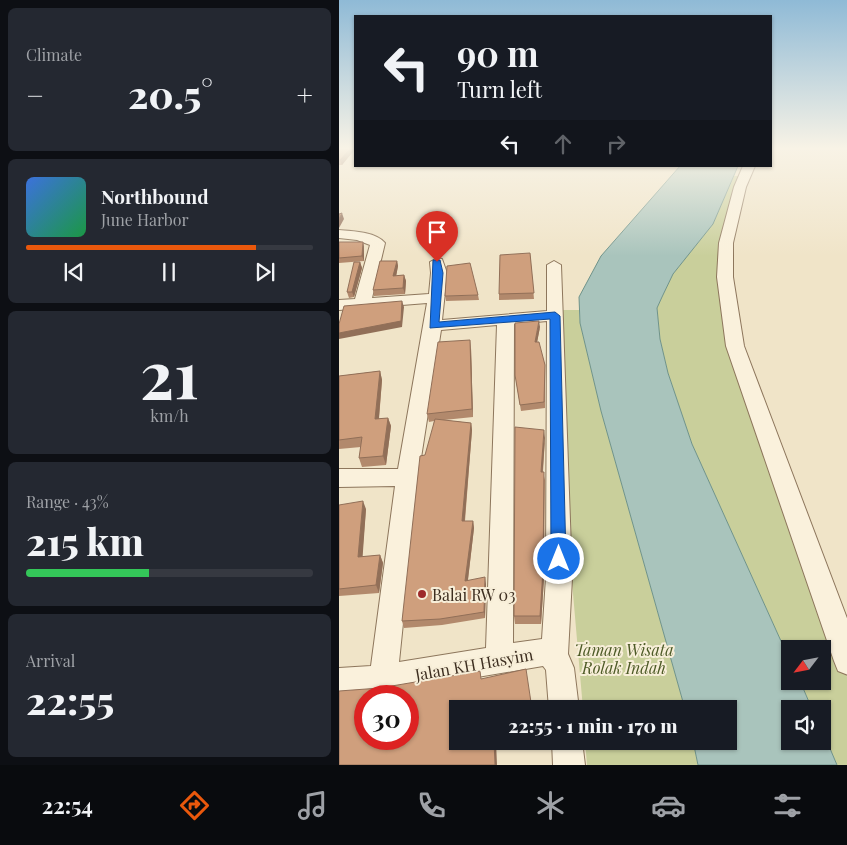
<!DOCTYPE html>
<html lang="en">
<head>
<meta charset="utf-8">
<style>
  body { margin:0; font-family:"Playfair Display",serif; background:#242831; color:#f1f3f6; height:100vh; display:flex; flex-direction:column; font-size:19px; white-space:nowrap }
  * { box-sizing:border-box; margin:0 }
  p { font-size:16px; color:#9ea1a6 }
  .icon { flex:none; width:28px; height:28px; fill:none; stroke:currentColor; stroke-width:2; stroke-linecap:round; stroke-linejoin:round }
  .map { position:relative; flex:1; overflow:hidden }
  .sheet { display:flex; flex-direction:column; gap:8px; padding:8px; background:#0d0f14; width:339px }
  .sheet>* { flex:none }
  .banner { position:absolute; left:15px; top:15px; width:418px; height:152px; border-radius:0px; box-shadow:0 1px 4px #0004; background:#171b24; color:#f1f3f6; overflow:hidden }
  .needle { width:32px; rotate:238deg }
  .tools { position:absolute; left:442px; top:640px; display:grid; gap:10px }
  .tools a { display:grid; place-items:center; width:50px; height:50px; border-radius:0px; background:#171b24; box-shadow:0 1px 4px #0004; font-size:25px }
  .speed { position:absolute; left:15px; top:685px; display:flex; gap:10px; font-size:25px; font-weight:700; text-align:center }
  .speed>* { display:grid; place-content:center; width:65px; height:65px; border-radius:50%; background:#171b24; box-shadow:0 1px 4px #0004; line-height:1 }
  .speed .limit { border:8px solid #d22; background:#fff; color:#111 }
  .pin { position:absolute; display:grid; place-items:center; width:42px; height:42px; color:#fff; margin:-51px -21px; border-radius:50% 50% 50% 0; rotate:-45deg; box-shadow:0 0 5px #0007 }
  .pin .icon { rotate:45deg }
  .me { position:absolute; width:55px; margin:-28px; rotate:0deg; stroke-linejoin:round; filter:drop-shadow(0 0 4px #0008) }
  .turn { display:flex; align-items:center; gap:18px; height:105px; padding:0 20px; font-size:22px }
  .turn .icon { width:65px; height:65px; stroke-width:2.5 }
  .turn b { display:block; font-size:35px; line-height:42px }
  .lanes { display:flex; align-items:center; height:48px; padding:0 20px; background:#0003; justify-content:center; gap:25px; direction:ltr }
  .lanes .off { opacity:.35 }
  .big { font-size:38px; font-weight:800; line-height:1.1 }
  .sheet .widget { flex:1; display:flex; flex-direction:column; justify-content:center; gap:8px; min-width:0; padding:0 18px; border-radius:8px; background:#242831 }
  .sheet .dial { align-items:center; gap:0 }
  .dial b { font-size:65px; line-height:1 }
  .song { display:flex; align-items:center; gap:15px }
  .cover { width:60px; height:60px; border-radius:8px; background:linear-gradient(135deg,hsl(220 70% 55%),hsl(140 70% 35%)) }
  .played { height:5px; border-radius:2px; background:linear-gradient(90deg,#ea580c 80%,#363941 80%) }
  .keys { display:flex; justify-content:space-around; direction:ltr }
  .heat { display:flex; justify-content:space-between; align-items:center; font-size:28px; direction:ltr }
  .charge { height:8px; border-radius:4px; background:linear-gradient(90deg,#34c759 43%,#363941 0) }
  .trip { position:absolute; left:110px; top:700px; width:288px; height:50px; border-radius:0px; background:#171b24; box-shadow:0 1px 4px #0004; font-weight:800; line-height:50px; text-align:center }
  .tab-bar { display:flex; height:80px; justify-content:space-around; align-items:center; background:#090b0e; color:#9ea1a6 }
  .tab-bar .icon { width:35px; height:35px }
  .tab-bar .current { color:#ea580c }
  .tab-bar b { font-size:22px; color:#f1f3f6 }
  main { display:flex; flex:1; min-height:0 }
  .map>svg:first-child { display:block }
</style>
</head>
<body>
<main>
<section class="sheet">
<div class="widget"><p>Climate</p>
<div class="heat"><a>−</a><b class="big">20.5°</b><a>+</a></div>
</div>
<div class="widget">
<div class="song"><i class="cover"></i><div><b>Northbound</b><p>June Harbor</p></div></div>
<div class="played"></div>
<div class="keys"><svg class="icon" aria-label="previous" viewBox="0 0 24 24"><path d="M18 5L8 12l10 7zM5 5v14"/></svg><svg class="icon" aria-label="pause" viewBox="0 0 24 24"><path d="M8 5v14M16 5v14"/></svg><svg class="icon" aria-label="next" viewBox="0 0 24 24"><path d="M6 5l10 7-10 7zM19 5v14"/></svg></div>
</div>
<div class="widget dial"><b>21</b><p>km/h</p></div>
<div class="widget"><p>Range · 43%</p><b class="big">215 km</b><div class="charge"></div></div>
<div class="widget"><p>Arrival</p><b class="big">22:55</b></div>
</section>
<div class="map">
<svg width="509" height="765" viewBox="0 0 509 765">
  <rect width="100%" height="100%" fill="#f0e4c8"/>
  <path fill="#c9cf9b" d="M395 176H400L380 242 383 318 508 677V765H498L484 732V709H473L461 681H484V649H451V661L353 444 329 373 321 339 318 308 323 297 334 274 374 224Z
    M216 310H240L241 323 262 411 346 709H244L231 559Z
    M246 741H354L359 765H248Z"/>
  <path fill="#a9c4bc" stroke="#6f938a" d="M341 166H399L374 224 334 274 323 297 318 308 321 339 329 373 353 444 451 661V681H461L473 709H451V741H484V732L498 765H359L354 741H389V709H346L262 411 241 323 240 297 262 256Z"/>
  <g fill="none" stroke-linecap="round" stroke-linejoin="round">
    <defs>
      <path id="street" d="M404 166H416L407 187 394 243V277L405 346 509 621V675L499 671 495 661 387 346 378 277 380 243 395 187Z
        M0 230C14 231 37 232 46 243L33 298 90 294 92 273 91 262 98 258 103 259 108 273 103 320 208 311V265L215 261 222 265 233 578 229 654 235 668 240 709H210L207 670 204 666 44 693 0 696V668L32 666 56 486 0 487V469H59L88 303 0 310V300L16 299 31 245 18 240 0 238ZM208 321 207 578 203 639 174 643 175 324ZM158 325 147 648 60 662 79 477 102 330Z
        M213 741H243L246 765H214Z"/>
    </defs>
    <use href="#street" stroke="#8d765c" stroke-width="2"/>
    <use href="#street" fill="#faf1dc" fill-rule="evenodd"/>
  </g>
  <path fill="#b2896c" d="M0 149H16L3 165H0Z
    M0 242H24L25 247V261L0 263Z
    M191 253 195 299 160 300V294Z
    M58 261 59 266 57 276 65 275 67 281 66 294 35 296 34 290Z
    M21 262 23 268 15 297 10 298 8 292Z
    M139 295 140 300 107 301 106 296Z
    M201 327 198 342 206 365V408L182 411 177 381Z
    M132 348 134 417 105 420 132 423 133 430 126 521H134L135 528 129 580 147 584 146 618 103 625 65 628 63 621 95 421 90 422 88 414Z
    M41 371 43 380 40 419 49 418 52 426 47 465 23 467 20 458 22 447 0 449V376Z
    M206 438 204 472 206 480 205 578 202 624H176L175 616Z
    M0 505 27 509 23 557 41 555 44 563 40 593 0 596Z"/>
  <path fill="#916f58" d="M11 149H16L3 165 1 160Z
    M3 213 5 219 0 228V219Z
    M24 242 25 247V261L23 256Z
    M58 261 59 266 56 282 54 276Z
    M21 262 23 268 15 297 13 292Z
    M65 275 67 281 66 294 64 288Z
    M63 301 65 307 63 327 0 339V333Z
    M200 321 201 327 197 348 196 342Z
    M131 340 132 348 134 417 133 409Z
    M41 371 43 380 39 428 36 419Z
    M49 418 52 426 47 465 44 456Z
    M132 423 133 430 125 528 123 521Z
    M205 430 206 438 203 480 202 472Z
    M205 472V578L202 624 201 616Z
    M24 501 27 509 23 565 19 557Z
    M134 521 135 528 128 587 126 581Z
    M41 555 44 563 40 593 37 585Z
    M146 577 147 584 146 618 145 612Z
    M155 741H157L158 765H156Z"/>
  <path fill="#cf9f7d" stroke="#916f58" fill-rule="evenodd" d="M0 149H11L1 160H0Z
    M3 213 0 219V214Z
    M0 242H24L23 256 0 258Z
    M191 253 195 293 160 294 161 255Z
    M41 261H58L54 276 65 275 64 288 34 290Z
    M15 262H21L13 292H8Z
    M131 263 139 295 106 296 108 266Z
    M63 301 62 321 0 333V324L5 306Z
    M200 321 196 342H200L206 365 205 402 181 405 176 375V323Z
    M131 340 133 409 88 414 99 342Z
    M41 371 36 419 49 418 44 456 20 458 23 437 0 440V376Z
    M96 419 132 423 123 521H134L126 581 146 577 145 612 101 619 63 621 81 456 86 455Z
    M176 427 205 430 202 472H205L204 570 201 616H175Z
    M24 501 19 557 41 555 37 585 0 589V505Z
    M187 669 193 709H119V741H155L156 765H0V691L41 688 141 671 142 679ZM26 696H69V739H26Z"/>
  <linearGradient id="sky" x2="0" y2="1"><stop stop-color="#8fbad6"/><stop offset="0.58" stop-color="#f8f3e6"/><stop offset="1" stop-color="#f8f3e6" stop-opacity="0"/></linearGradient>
  <rect width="509" height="256" fill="url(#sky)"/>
  <path fill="#1a73e8" stroke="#114b97" d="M94 260H101L104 273 100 322 216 312 221 316 227 559 225 564 220 566 215 564 212 559 211 319 91 328Z"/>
  <circle fill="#9e2a2b" stroke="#f7eed8" stroke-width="2" cx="83" cy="594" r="5"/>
  <g text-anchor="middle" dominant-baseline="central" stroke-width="4" stroke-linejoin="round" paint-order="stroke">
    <g font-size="16" fill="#3d2e20" stroke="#f7eed8" text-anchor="start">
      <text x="93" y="594">Balai RW 03</text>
    </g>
    <g font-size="16" font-style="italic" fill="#4d5a26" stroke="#f7eed8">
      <text x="285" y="649">Taman Wisata<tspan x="285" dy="18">Rolak Indah</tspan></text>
    </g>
    <g font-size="16" fill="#3d2e20" stroke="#f7eed8">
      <text transform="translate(135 664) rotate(-10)">Jalan KH Hasyim</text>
    </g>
  </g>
</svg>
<div class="tools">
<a><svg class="needle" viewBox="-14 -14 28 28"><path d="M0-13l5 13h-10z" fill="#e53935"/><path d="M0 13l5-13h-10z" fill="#9ea1a6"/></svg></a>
<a><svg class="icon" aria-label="sound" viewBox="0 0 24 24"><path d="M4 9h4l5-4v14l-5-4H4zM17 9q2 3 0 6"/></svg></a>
</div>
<div class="speed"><div class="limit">30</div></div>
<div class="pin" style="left:98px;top:262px;background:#d93025"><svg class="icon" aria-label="arrive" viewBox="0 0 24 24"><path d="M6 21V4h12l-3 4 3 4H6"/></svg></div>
<svg class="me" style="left:220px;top:559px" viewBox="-20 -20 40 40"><circle r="17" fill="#1a73e8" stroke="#fff" stroke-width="3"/><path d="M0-11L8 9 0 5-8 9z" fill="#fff"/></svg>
<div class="trip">22:55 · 1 min · 170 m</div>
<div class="banner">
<div class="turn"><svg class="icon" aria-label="left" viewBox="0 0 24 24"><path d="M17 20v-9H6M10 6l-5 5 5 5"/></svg><div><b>90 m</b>Turn left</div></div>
<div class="lanes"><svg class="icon" aria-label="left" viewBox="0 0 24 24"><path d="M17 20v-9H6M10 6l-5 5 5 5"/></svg><svg class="icon off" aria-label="ahead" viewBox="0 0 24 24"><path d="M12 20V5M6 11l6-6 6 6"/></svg><svg class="icon off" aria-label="right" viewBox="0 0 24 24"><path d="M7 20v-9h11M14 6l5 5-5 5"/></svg></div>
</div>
</div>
</main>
<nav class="tab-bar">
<b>22:54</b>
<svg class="icon current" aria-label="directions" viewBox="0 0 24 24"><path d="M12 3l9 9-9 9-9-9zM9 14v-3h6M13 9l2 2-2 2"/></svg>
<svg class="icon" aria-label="music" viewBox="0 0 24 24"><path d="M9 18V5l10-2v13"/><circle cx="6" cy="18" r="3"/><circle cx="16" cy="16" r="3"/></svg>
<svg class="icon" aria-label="phone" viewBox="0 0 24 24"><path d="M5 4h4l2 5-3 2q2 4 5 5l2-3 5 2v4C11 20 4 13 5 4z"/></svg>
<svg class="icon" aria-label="climate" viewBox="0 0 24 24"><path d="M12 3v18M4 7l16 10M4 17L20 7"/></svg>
<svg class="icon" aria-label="car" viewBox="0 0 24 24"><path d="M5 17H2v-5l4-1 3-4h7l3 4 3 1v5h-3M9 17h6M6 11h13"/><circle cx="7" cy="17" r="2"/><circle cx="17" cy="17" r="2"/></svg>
<svg class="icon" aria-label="filters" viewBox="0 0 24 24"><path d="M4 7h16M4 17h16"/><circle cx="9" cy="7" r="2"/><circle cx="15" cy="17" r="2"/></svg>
</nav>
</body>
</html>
